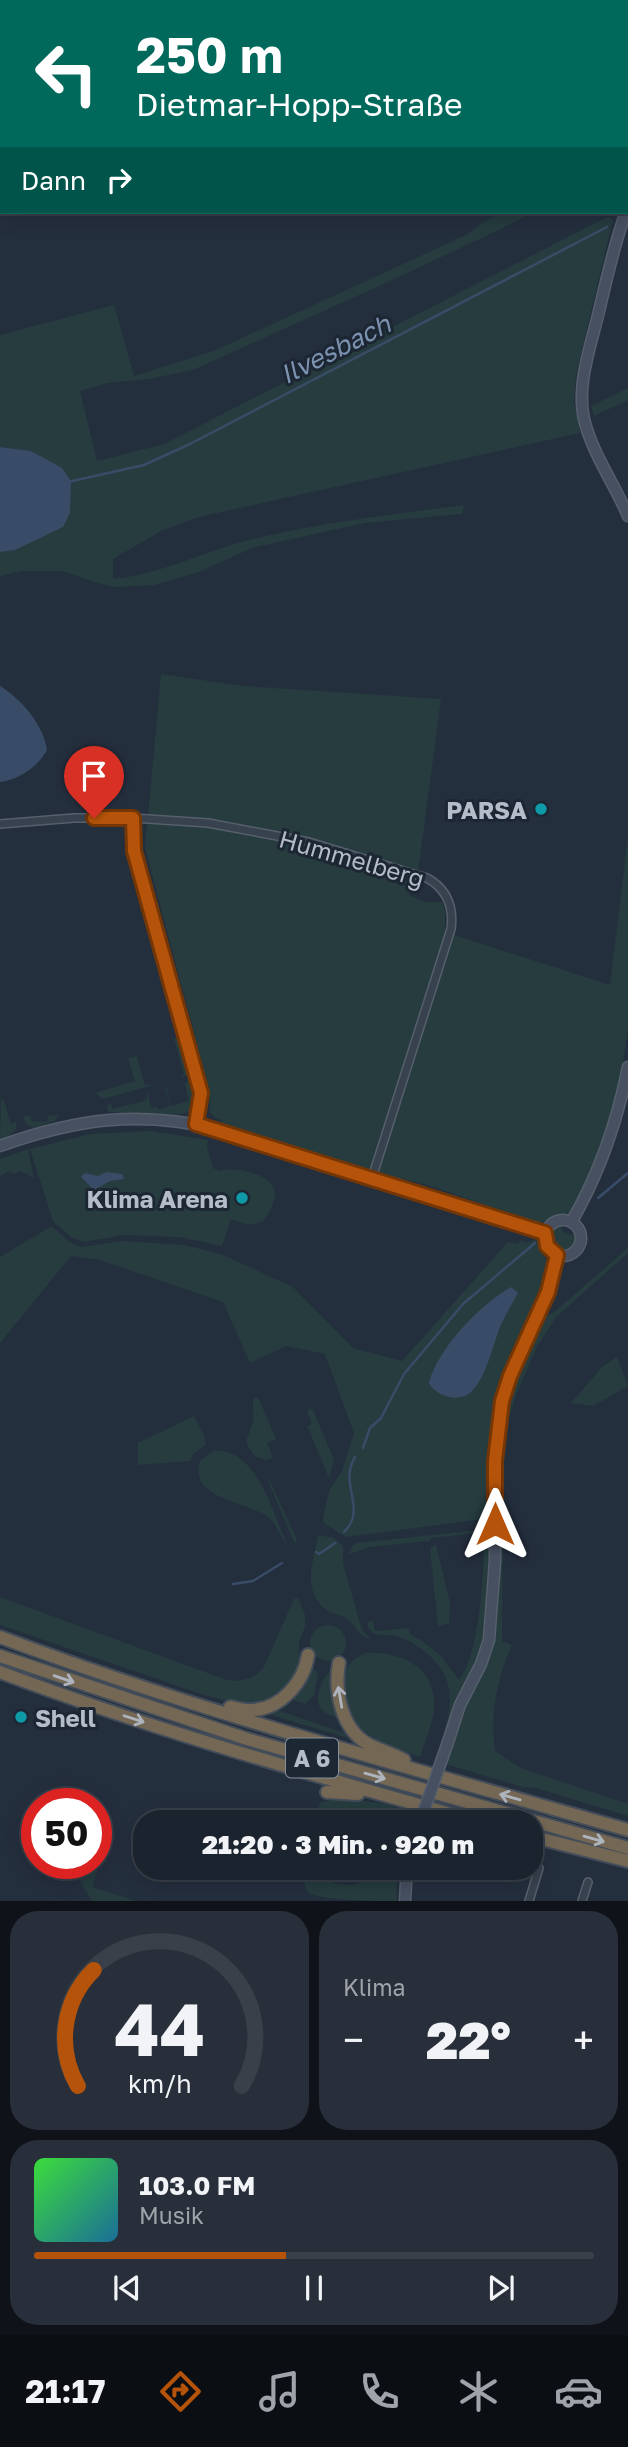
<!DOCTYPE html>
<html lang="de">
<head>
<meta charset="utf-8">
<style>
  body { margin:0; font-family:"Golos Text",sans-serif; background:#282f3a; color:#f1f3f6; height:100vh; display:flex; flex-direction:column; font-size:26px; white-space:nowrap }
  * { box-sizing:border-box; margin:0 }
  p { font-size:23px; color:#a0a4aa }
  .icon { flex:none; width:38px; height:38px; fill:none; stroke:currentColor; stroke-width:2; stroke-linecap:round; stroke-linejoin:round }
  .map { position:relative; height:1901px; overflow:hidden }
  .panel { display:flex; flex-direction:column; gap:10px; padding:10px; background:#0f1319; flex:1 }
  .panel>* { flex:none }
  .top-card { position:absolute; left:0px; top:0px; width:628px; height:214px; box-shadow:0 4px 18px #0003,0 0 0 2px #39404a; background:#00695c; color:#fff; overflow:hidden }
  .speed { position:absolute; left:21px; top:1788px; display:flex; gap:14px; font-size:35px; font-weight:700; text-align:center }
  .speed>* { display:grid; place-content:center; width:91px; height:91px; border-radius:50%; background:#1b232e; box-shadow:0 4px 18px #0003,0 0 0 2px #39404a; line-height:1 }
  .speed .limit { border:10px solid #d22; background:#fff; color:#111 }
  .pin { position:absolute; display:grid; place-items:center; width:60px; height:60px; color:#fff; margin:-72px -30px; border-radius:50% 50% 50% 0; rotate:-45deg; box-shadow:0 0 7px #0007 }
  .pin .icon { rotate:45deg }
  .me { position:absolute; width:77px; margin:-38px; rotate:0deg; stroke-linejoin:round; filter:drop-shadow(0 0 5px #0008) }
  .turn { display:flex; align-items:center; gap:24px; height:147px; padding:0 21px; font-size:32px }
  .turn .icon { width:91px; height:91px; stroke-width:2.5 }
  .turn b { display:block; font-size:49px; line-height:60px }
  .then { display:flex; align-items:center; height:66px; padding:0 21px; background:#0003; gap:14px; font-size:26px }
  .big { font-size:52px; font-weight:800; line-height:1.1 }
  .panel .widget { flex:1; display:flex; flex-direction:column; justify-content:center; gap:10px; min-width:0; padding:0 24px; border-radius:28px; background:#282f3a }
  .panel .dial { align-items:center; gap:0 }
  .dial svg { height:182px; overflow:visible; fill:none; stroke:#39404a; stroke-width:7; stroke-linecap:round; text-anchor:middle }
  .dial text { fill:#f1f3f6; stroke:none }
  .song { display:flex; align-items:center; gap:21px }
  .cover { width:84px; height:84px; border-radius:10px; background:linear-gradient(135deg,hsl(120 70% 55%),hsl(200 70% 35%)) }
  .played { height:7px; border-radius:4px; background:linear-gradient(90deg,#b45309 45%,#39404a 45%) }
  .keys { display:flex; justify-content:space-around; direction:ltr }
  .heat { display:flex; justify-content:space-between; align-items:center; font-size:38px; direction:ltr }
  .panel .tiles { flex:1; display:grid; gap:10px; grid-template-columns:1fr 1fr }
  .widget:last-child { grid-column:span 2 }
  .trip { position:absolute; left:133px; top:1810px; width:410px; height:70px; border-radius:28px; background:#1b232e; box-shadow:0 4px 18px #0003,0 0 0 2px #39404a; font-weight:800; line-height:70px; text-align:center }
  .dock { display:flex; height:112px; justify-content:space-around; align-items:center; background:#0b0e12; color:#a0a4aa }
  .dock .icon { width:49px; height:49px }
  .dock .selected { color:#b45309 }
  .dock b { font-size:32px; color:#f1f3f6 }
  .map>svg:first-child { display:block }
</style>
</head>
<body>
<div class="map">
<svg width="628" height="1901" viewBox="0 0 628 1901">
  <rect width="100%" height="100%" fill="#242f3e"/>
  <path fill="#263c3f" d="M500 212H533L501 229 388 282 193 370 148 379 108 383 80 391 97 461 164 444 607 217 613 219 576 375 574 402 580 433 199 517 163 530 113 559V579C164 574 208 549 257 538 325 522 395 514 464 505L462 514 365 523 252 548 199 572 154 585 114 587 94 582 63 571H22L0 576V552L15 550 31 451 0 447V335L114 305 134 376 216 350 464 236Z
    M628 388V400L594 416 591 406Z
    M161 674 244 686 441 699 420 858 416 881 409 895 426 902H442L445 912V932L610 985 628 836V1029L619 1091 608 1135 588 1180 570 1212 539 1224 434 1187 355 1167 221 1125 222 1120 216 1118 210 1113 209 1089 145 848Z
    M178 1037 189 1075 180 1077 184 1074 174 1039 169 1040Z
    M142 1055 137 1057 145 1085 150 1084V1086L103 1099 95 1093 135 1081 128 1058Z
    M190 1081C193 1092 194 1101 189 1112L180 1114 108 1112 107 1105 111 1104 113 1109 147 1100 146 1094 153 1092 148 1095 151 1108 157 1107 158 1110 170 1106 166 1090H160L171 1087 167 1090 171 1106 189 1101 185 1084 179 1085Z
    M3 1098 11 1124 16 1122V1129L8 1137 0 1140 1 1099Z
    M58 1115 55 1121 33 1128 26 1124 23 1116H31V1121L47 1122 48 1116Z
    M151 1131 208 1140 207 1147 213 1168 219 1171C233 1165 273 1174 275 1192 276 1201 268 1215 262 1222L248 1225 231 1219 222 1246 179 1237 124 1235 84 1242 71 1237 53 1221 30 1149 90 1134Z
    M28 1149 34 1178 21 1171 14 1174 9 1171 0 1176V1159Z
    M561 1224 562 1231 571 1235 576 1232C579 1243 574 1251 563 1253L554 1249 549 1239 552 1229Z
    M52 1226 68 1241 81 1247 123 1241 185 1245 223 1255 293 1287 353 1348 402 1361 508 1242 519 1244 520 1240 528 1243 535 1239C541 1248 547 1258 547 1269 543 1319 510 1364 496 1411 486 1446 497 1481 490 1514L484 1519 346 1537 324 1523 323 1518 329 1491 342 1471 354 1433 325 1354 286 1346 250 1363 223 1302 100 1260 71 1256 0 1343V1257Z
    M628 1248V1253L556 1317 537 1347 516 1395 508 1422 503 1472 502 1641 512 1645C497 1677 490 1716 495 1751L521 1768 628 1804V1816L536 1788 522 1787 446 1764 470 1697 490 1654 493 1641 498 1461 508 1391 541 1318 553 1313Z
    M617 1357 628 1386 593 1406 571 1403 602 1367Z
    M258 1397 276 1439 267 1443 273 1458 266 1460 256 1457C240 1440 249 1439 253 1421 254 1414 253 1405 253 1399Z
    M309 1409 313 1410 334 1460 329 1478 307 1426 312 1424 307 1412Z
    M194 1416 205 1437V1445L193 1454 190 1461 138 1465V1443Z
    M213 1451C257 1447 272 1512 287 1544 281 1538 277 1525 269 1518 247 1500 188 1500 200 1461Z
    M269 1479 297 1540 296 1542H294L268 1481Z
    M470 1531H475L476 1533 431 1538 429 1541 370 1547 349 1554 351 1548 356 1543Z
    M318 1535 334 1538 343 1546V1564L360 1623 363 1631 371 1639C357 1636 356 1625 346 1618 339 1614 332 1614 325 1609 301 1589 314 1560 318 1535Z
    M484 1536 490 1544 491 1551 485 1640 478 1659 458 1698 445 1738 443 1737C453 1702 456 1677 425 1652 417 1645 407 1639 396 1636 390 1635 382 1635 374 1634L368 1627 367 1622 373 1620 375 1631 408 1628 411 1635 421 1640 442 1657 459 1680C480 1654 484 1570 484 1536Z
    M436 1545 450 1603 449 1624 438 1626 430 1548Z
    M0 1597 224 1679C240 1683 251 1680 263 1669L294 1599 298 1598 305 1615V1626L299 1643 300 1669 289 1687 264 1704H240L204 1695 0 1625Z
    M310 1643a18 18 0 1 1 36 0a18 18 0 1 1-36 0Z
    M366 1653C402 1651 438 1668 434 1710 432 1726 425 1741 420 1757 400 1750 380 1744 364 1731 341 1711 331 1665 366 1653Z
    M310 1667 318 1672 314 1696 305 1704 290 1699Z
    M333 1672 340 1716 338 1718C333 1716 326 1714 322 1710 313 1701 321 1681 328 1673Z
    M277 1710 342 1732 355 1740 268 1714Z
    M337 1797 384 1804 400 1809 396 1822H314L320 1803Z
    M99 1831 106 1843 92 1887 136 1901H92L69 1864H96V1832Z
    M308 1867C314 1870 319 1876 326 1880 348 1891 369 1883 386 1867H396L397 1901C376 1901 325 1901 309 1893 304 1889 305 1879 304 1872Z"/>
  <path fill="#394c67" d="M0 447 31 451 62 468 71 481 70 513 63 527 15 550 0 552Z
    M0 686C21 699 44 725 47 750 38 767 18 780 0 782Z
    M107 1172 122 1174 124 1179 110 1181 94 1190 81 1177 85 1173 98 1176Z
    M511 1287 518 1293C512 1304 505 1315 500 1327 493 1345 486 1378 471 1392 465 1398 454 1399 446 1396 439 1394 432 1389 429 1383 438 1348 480 1305 511 1287Z"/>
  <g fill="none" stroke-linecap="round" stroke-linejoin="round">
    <path stroke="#394c67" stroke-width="2.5" d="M68 482 144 465 190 444 607 227
      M598 1198 628 1173
      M363 1448 370 1428 381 1418 404 1374 463 1304 535 1243
      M344 1532C368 1508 338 1485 355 1457
      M316 1552 319 1554 335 1543
      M233 1584 253 1581 282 1563"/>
    <defs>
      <path id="street" d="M133 818 134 851 201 1093 196 1124
        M0 824 74 818H133L208 823 309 842 427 878C447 889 454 906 451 929L372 1178
        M529 1901 539 1868
        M582 1901 588 1882"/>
      <path id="secondary" d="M626 212C614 244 607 278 599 311 591 346 575 387 585 423 594 456 615 485 628 516
        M0 1146C75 1119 139 1110 217 1129L545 1233
        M545 1238a18 18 0 1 1 36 0a18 18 0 1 1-36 0Z
        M572 1221C600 1172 617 1123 628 1067
        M448 1742 460 1705 481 1664 489 1640 495 1561V1461L502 1401 510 1376 548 1292 557 1255
        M405 1901 407 1867"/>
      <path id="highway" d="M0 1637C205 1714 418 1770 628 1830
        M0 1656 247 1739 628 1848
        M339 1663C334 1690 341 1729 368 1744 379 1750 392 1753 404 1760
        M0 1672C156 1731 318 1776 478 1822
        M230 1707C237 1708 245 1711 252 1710 281 1709 304 1682 308 1655
        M327 1792 358 1794
        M530 1836 628 1861"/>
    </defs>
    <use href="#street" stroke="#565f6c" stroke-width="10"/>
    <use href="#secondary" stroke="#565f6c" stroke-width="13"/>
    <use href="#highway" stroke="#434c59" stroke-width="16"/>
    <use href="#street" stroke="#38414e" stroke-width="7"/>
    <use href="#secondary" stroke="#465061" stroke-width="10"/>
    <use href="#highway" stroke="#746855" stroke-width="12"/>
    <defs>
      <path id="secondary-bridge" d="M420 1822 448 1742"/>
    </defs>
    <use href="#secondary-bridge" stroke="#565f6c" stroke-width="13" stroke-linecap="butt"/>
    <use href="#secondary-bridge" stroke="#465061" stroke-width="10"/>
  </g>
  <defs><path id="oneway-shaft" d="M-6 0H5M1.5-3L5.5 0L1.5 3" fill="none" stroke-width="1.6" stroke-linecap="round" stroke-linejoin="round" transform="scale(1.75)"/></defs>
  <g stroke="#aeb4bd">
    <use href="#oneway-shaft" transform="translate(64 1679) rotate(19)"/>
    <use href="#oneway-shaft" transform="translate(340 1697) rotate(-100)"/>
    <use href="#oneway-shaft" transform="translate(134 1719) rotate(18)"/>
    <use href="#oneway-shaft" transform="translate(375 1776) rotate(16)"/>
    <use href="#oneway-shaft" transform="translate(510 1797) rotate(-164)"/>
    <use href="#oneway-shaft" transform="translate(594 1839) rotate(16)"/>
  </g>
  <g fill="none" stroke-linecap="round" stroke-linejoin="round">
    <defs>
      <path id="route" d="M94 818H133L134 851 201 1093 196 1124 545 1233 547 1246 557 1255 548 1292 510 1376 502 1401 495 1461V1524"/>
    </defs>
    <use href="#route" stroke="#753606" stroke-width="18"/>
    <use href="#route" stroke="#b45309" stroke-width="12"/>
  </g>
  <g fill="#0f9aa8" stroke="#1d2633" stroke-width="2.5">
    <circle cx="541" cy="809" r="7"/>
    <circle cx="242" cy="1198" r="7"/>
    <circle cx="21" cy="1717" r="7"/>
  </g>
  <g text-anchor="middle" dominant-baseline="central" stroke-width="6" stroke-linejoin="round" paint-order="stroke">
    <rect fill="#1d2633" stroke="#878f9c" stroke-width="2" x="286" y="1738.5" width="52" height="39" rx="5"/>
    <g font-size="23" font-weight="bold" fill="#b4bcc9">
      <text x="312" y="1758">A 6</text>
    </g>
    <g font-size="24" font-weight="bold" fill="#b4bcc9" stroke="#1d2633" text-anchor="end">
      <text x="527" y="809">PARSA</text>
      <text x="228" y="1198">Klima Arena</text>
      <text x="35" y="1717" text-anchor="start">Shell</text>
    </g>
    <g font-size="24" fill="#b4bcc9" stroke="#1d2633">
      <text transform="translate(352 858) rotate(16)">Hummelberg</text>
    </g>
    <g font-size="26" font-style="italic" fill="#7c92b1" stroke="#1d2633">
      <text transform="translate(335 349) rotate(-27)">Ilvesbach</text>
    </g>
  </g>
</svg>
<div class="speed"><div class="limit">50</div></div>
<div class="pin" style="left:94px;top:818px;background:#d93025"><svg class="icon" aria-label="arrive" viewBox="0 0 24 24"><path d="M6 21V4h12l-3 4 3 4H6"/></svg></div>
<svg class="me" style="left:495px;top:1524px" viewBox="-20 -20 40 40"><path d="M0-17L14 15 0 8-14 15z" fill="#b45309" stroke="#fff" stroke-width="4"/></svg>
<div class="trip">21:20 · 3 Min. · 920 m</div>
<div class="top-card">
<div class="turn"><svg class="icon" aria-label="left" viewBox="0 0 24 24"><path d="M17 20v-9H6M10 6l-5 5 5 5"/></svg><div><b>250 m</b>Dietmar-Hopp-Straße</div></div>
<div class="then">Dann<svg class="icon" aria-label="right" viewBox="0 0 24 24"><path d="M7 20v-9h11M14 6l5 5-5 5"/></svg></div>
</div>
</div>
<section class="panel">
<div class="tiles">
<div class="widget dial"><svg viewBox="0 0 100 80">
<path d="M14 69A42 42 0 1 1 86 69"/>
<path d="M14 69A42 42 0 0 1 21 18" stroke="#b45309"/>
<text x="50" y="56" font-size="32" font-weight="700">44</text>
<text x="50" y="72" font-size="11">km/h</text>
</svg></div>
<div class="widget"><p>Klima</p>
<div class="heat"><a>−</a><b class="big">22°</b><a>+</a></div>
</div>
<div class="widget">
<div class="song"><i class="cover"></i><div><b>103.0 FM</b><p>Musik</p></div></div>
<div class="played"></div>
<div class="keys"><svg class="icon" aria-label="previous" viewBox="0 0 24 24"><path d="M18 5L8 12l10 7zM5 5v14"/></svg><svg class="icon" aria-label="pause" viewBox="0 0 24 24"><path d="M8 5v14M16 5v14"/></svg><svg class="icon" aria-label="next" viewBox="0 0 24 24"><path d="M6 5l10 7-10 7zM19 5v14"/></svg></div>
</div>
</div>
</section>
<nav class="dock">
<b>21:17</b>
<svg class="icon selected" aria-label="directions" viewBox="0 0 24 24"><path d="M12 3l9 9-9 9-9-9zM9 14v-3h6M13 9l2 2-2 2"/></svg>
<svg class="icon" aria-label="music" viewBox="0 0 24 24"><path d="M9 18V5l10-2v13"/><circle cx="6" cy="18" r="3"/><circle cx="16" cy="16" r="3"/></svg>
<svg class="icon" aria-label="phone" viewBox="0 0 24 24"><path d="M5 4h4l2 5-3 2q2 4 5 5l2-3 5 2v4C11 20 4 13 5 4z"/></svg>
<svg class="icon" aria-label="climate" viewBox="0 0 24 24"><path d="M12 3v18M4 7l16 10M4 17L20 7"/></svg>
<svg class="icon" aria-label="car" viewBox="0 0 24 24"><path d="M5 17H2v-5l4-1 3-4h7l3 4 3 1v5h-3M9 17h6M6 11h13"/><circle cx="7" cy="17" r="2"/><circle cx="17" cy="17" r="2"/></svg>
</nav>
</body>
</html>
